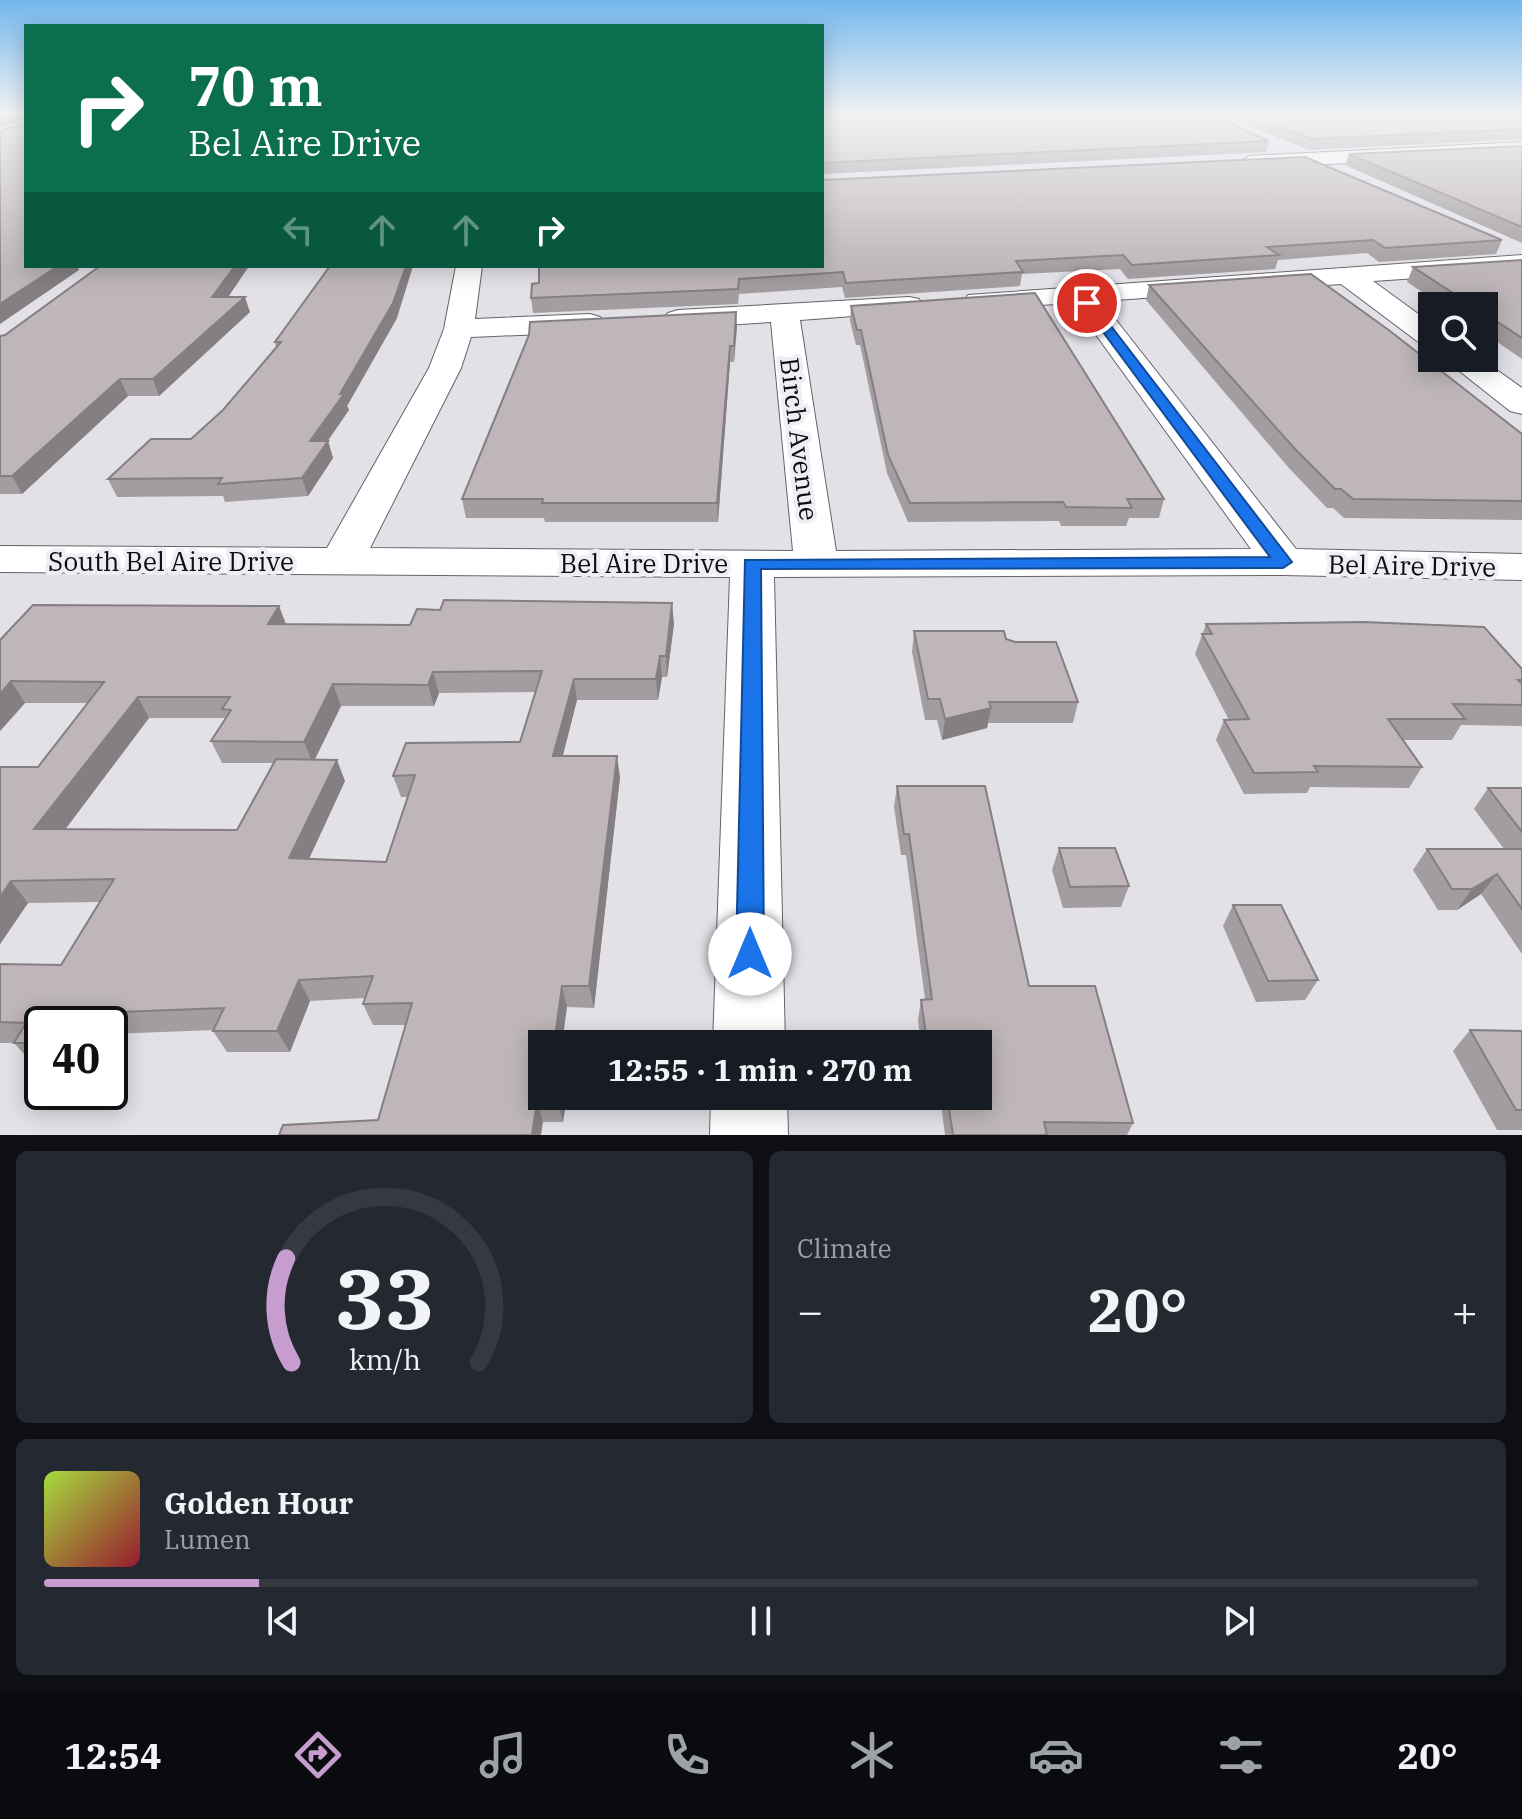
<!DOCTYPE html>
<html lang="en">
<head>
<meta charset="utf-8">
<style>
  body { margin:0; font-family:"IBM Plex Serif",serif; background:#242831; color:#f1f3f6; height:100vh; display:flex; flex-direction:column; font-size:30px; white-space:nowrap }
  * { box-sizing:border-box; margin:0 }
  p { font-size:26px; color:#9ea1a6 }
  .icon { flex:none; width:44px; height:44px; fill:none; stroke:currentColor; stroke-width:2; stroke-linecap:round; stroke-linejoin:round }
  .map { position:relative; height:1135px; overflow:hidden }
  .drawer { display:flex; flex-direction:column; gap:16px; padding:16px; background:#0d0f14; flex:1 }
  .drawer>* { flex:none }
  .banner { position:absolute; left:24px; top:24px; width:800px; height:244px; border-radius:0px; box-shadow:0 4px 20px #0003; background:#0b6e4f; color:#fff; overflow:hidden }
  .controls { position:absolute; left:1418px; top:292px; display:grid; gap:16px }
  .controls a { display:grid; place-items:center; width:80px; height:80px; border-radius:0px; background:#171b24; box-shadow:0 4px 20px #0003; font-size:40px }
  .speed { position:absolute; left:24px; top:1006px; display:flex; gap:16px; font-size:40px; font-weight:700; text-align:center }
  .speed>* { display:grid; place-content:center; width:104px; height:104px; border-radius:50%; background:#171b24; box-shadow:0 4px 20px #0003; line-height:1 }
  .speed .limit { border:4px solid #111; border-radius:12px; background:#fff; color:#111 }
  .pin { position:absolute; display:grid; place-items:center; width:68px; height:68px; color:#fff; margin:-34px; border:4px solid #fff; border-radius:50%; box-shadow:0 2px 8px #0007 }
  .me { position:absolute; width:88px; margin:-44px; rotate:0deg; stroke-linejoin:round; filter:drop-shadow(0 0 6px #0008) }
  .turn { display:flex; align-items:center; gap:28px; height:168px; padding:0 32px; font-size:36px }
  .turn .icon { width:104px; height:104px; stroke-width:2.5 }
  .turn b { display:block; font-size:56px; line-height:68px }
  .lanes { display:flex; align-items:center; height:76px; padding:0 32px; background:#0003; justify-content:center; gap:40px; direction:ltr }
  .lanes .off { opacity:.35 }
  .big { font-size:60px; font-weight:700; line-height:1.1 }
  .drawer .tile { flex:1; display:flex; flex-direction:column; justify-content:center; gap:12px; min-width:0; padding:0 28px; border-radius:12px; background:#242831 }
  .drawer .dial { align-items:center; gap:0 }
  .dial svg { height:208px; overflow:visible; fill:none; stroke:#363941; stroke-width:7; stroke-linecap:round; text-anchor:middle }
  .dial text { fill:#f1f3f6; stroke:none }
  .song { display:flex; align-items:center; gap:24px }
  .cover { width:96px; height:96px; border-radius:12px; background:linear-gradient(135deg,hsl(80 70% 55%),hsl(350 70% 35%)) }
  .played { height:8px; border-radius:4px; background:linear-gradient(90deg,#c69dce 15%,#363941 15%) }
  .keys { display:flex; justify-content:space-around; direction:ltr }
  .heat { display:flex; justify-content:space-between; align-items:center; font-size:44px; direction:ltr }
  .drawer .tiles { flex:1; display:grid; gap:16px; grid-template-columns:1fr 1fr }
  .tile:last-child { grid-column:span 2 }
  .trip { position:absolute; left:528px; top:1030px; width:464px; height:80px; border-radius:0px; background:#171b24; box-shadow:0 4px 20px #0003; font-weight:700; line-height:80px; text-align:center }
  .tab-bar { display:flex; height:128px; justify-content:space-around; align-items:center; background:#090b0e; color:#9ea1a6 }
  .tab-bar .icon { width:56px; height:56px }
  .tab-bar .selected { color:#c69dce }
  .tab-bar b { font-size:36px; color:#f1f3f6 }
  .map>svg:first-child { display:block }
</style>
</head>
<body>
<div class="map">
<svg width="1522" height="1135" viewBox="0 0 1522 1135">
  <rect width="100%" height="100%" fill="#e3e1e8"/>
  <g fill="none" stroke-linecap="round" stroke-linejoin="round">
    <defs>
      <path id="minor" d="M1522 142V154L1249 168 1239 162 1249 156Z
        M1522 255V271L1373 281 1432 324V347L1421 344 1341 284 1101 301 1296 549 1522 554V580L1283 575 774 577 785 1044H713L730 577 0 572V546L327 548 429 368 444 329 456 266H482L475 319 590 314 600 317 605 323 600 329 590 332 471 337 461 368 370 548 793 551 771 322 678 328 668 325 663 319 668 313 678 310 909 297 919 299 923 305 919 311 800 320 836 551 1251 549 1073 303 978 309 968 307 964 301 968 295Z
        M1443 358H1480L1522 388V414L1510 411Z
        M711 1096H787L788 1135H710Z"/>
    </defs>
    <use href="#minor" stroke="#656369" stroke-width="2"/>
    <use href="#minor" fill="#fff" fill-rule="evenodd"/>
  </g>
  <path fill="#a39d9f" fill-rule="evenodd" d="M822 114 1269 141 1266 152 822 174Z
    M1221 114H1522V139L1308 150Z
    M1522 146V243L1345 165 1349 154Z
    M823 180 1502 240 1496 254 1379 262 1367 253 1278 260 1275 269 1128 279 1120 269 1022 274 1020 286 845 298 842 287 739 294 738 304 533 313 531 298 539 283Z
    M1522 260V359L1484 333V306H1443L1407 282 1413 267Z
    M100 266H249L228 297 250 312 159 396H128L22 494H0V336L5 335Z
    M1149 285 1522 434V520L1344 518 1333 508H1327L1288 467 1146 300Z
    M851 306 1164 499 1159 518H1129L1126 526H1061L1059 521 908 522 887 473 860 345H856L850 321Z
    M736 312 734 362H730L718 522H545L544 518H466L462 499Z
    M397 318 347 406 349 410 328 441 333 458 308 496 225 502 223 496 117 497 108 479 191 439 223 410 276 348 275 342Z
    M279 606 286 625H410L674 624 667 677H662L658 700H577L563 756 620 777 594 1008 567 1007 542 1044 567 1096 563 1122 378 1120 406 1025H373L363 1004 365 998 310 1001 290 1052H227L213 1031 214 1030 110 1034V1024H42V1064H33L14 1043H0V964L61 965 100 902 28 903 0 944V767H38L87 703H25L0 731V640ZM535 692 520 742 393 776 401 797H408L386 862 309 859 345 781 315 759 341 706H434L439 693ZM149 718H226L211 741 222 763H274L237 830 65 829Z
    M1206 624 1522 669V726L1461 725 1452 740H1403L1422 767 1409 788 1310 787 1307 793 1244 794 1216 740 1224 720H1229L1195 654Z
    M914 631 1006 639 1078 702 1073 723H988L987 728 942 740 937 720H925L912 652Z
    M897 786 1029 986 1133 1123 1127 1135H945L940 1096H978V1044H921L918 1020 921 1000 925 999 906 855H901L894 807Z
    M1488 788H1522V954L1481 894 1457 910H1438L1413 870 1427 849H1504L1474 809Z
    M1059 848 1129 886 1121 907 1063 908 1052 870Z
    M1233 905 1318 980 1305 1000 1256 1002 1223 926Z
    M1470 1030 1522 1031V1130H1497L1453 1051Z"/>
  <path fill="#857f82" d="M8 114H23L25 119 0 128V116Z
    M58 266H78L79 270 0 324V304Z
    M235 266H249L218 312 212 297Z
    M406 266H413L397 318 347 406 349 410 315 458 310 441 340 394Z
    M245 297 250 312 159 396 153 379Z
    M736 312 737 328 734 362V346Z
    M730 346V362L718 522 717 503Z
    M120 379 128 396 22 494 12 476Z
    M328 441 333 458 308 496 302 478Z
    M672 603 674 624 667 677 666 656Z
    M279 606 287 627 268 624Z
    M660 656 662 677 658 700 656 679Z
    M433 672 439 693 434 706 428 685Z
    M574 679 577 700 557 777 553 756Z
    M11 681 25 703 0 731V694Z
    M333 684 341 706 313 763 304 742Z
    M138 697 149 718 49 851 34 829Z
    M991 708 987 728 942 740 945 719Z
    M617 756 620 777 594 1008 589 986Z
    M337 760 345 781 299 880 289 858Z
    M1497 874 1481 894 1457 910 1472 889Z
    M11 881 28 903 0 944V897Z
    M299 980 310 1001 290 1052 277 1031Z
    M562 986 567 1007 562 1044H554Z
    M92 1013 100 1024H86Z
    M558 1096H567L563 1122 558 1102Z
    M537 1101 543 1122 541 1135H532Z"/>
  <path fill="#beb6b9" stroke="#857f82" stroke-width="2" fill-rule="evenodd" d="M25 114H26V266H58L0 304V131L24 124Z
    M822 114H1209L1269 141 822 163Z
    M1248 114H1522V129L1311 139Z
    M1522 146V227L1349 154Z
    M1305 157 1502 240 1385 248 1373 240 1267 247 1279 255 1132 265 1123 255 1016 261 1023 272 846 283 843 272 739 279 738 289 531 298 532 284 539 283V266H822V177L823 180Z
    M1522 260V338L1484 313V306H1473L1413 267Z
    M100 266H235L212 297H245L153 379H120L12 476H0V336L5 335Z
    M330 266H406L393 303 340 394H344L310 441H328L302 478 218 484 222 478 108 479 151 439H191L223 410 281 342H275Z
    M1311 274 1390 331 1522 434V501L1353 499 1341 489H1335L1295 449 1149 285Z
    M1035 293 1164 499H1127L1132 508 1066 507 1063 502 910 503 888 455 861 330H857L851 306Z
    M736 312 734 346H730L717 503H542L543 499H462L529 335 530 322Z
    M444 600 672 603 666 656H660L656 679H574L553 756H617L589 986H562L554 1044H542V1096H558V1102L537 1101 532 1135H279L283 1125 378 1120 412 1003 363 1004 373 976 299 980 277 1031H213L224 1008 92 1013 86 1024H42V1043H14L26 1023 0 1022V964L61 965 114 879 11 881 0 897V767H38L104 682 11 681 0 694V640L33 605 279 606 268 624 410 625 417 609 440 610ZM542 671 520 742 406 743 393 776 415 775 386 862 289 858 337 760 276 759 237 830 34 829 138 697H230L222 709 231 710 211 741 304 742 333 684 428 685 433 672Z
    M1364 622 1484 627 1522 669V680H1518L1522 684V705L1453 704 1465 719H1388L1422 767 1314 766 1318 772 1254 773 1224 720 1249 719 1202 634H1212L1206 624Z
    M914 631H1004L1006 639 1015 642H1056L1078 702H989L991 708 945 719 940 699H928Z
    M897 786H985L1029 986H1095L1133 1123 1044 1122 1047 1135H953L947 1096H978V1044H940L938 1035H926L921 1000 932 999 909 834H904Z
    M1488 788H1522V832Z
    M1059 848H1115L1129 886 1070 887Z
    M1427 849H1522V909L1497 874 1472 889H1452Z
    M1233 905H1281L1318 980 1268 981Z
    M1470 1030 1522 1031V1110H1516Z"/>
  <linearGradient id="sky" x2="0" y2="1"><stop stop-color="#73b7ee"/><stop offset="0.42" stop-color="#f2f2f5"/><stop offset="1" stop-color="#f2f2f5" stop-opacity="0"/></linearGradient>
  <rect width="1522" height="272" fill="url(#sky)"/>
  <path fill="#1a73e8" stroke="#114b97" stroke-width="2" d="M1083 300H1091L1292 562 1283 568 761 569 764 954 760 963 750 967 740 963 736 954 745 560 1270 557 1083 305Z"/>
  <g text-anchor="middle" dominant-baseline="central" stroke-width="8" stroke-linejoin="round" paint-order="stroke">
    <g font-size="26" fill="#0e0e10" stroke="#f0eef5">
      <text transform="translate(800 439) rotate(83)">Birch Avenue</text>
      <text x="171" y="561">South Bel Aire Drive</text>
      <text x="644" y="563">Bel Aire Drive</text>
      <text transform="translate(1412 565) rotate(1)">Bel Aire Drive</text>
    </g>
  </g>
</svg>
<div class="controls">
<a><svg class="icon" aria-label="search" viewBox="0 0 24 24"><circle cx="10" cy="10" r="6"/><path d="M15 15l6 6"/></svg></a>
</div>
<div class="speed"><div class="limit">40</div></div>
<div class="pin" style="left:1087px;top:303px;background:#d93025"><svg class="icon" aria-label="arrive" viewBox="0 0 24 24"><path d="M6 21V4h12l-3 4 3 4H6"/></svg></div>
<svg class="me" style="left:750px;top:954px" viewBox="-20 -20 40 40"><circle r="19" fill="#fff"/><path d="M0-13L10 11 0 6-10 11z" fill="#1a73e8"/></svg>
<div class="trip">12:55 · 1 min · 270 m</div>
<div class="banner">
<div class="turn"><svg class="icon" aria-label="right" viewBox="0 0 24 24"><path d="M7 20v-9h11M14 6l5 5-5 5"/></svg><div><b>70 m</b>Bel Aire Drive</div></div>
<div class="lanes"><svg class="icon off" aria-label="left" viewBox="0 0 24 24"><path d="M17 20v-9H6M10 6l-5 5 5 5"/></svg><svg class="icon off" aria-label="ahead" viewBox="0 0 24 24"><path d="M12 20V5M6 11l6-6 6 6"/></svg><svg class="icon off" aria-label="ahead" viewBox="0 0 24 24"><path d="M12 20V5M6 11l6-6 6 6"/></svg><svg class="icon" aria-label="right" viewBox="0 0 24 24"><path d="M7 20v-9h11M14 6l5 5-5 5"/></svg></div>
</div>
</div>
<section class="drawer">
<div class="tiles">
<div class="tile dial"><svg viewBox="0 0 100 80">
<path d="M14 69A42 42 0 1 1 86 69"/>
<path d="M14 69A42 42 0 0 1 12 29" stroke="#c69dce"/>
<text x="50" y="56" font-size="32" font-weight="700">33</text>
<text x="50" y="72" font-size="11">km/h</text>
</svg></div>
<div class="tile"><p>Climate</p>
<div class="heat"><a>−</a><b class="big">20°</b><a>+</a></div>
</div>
<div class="tile">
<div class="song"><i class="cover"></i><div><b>Golden Hour</b><p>Lumen</p></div></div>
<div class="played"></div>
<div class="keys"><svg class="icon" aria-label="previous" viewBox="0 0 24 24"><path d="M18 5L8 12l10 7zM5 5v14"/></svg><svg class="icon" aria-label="pause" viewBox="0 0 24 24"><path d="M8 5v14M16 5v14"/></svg><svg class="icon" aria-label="next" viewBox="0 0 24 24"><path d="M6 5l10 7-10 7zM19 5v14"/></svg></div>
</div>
</div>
</section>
<nav class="tab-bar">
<b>12:54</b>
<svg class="icon selected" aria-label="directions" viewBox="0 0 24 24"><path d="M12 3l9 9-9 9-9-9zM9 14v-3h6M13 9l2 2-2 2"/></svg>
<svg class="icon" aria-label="music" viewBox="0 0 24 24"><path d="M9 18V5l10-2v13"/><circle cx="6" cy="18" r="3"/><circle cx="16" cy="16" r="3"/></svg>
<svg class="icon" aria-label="phone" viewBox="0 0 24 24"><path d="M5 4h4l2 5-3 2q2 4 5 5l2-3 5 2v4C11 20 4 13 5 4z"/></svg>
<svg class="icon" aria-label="climate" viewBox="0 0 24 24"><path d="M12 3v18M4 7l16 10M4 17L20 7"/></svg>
<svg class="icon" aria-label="car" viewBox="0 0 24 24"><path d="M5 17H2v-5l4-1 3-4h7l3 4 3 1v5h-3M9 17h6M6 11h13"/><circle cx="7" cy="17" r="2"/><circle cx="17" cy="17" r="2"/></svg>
<svg class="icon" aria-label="filters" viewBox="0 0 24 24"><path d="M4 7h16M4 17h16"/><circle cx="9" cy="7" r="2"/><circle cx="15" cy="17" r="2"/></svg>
<b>20°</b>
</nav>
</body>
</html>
